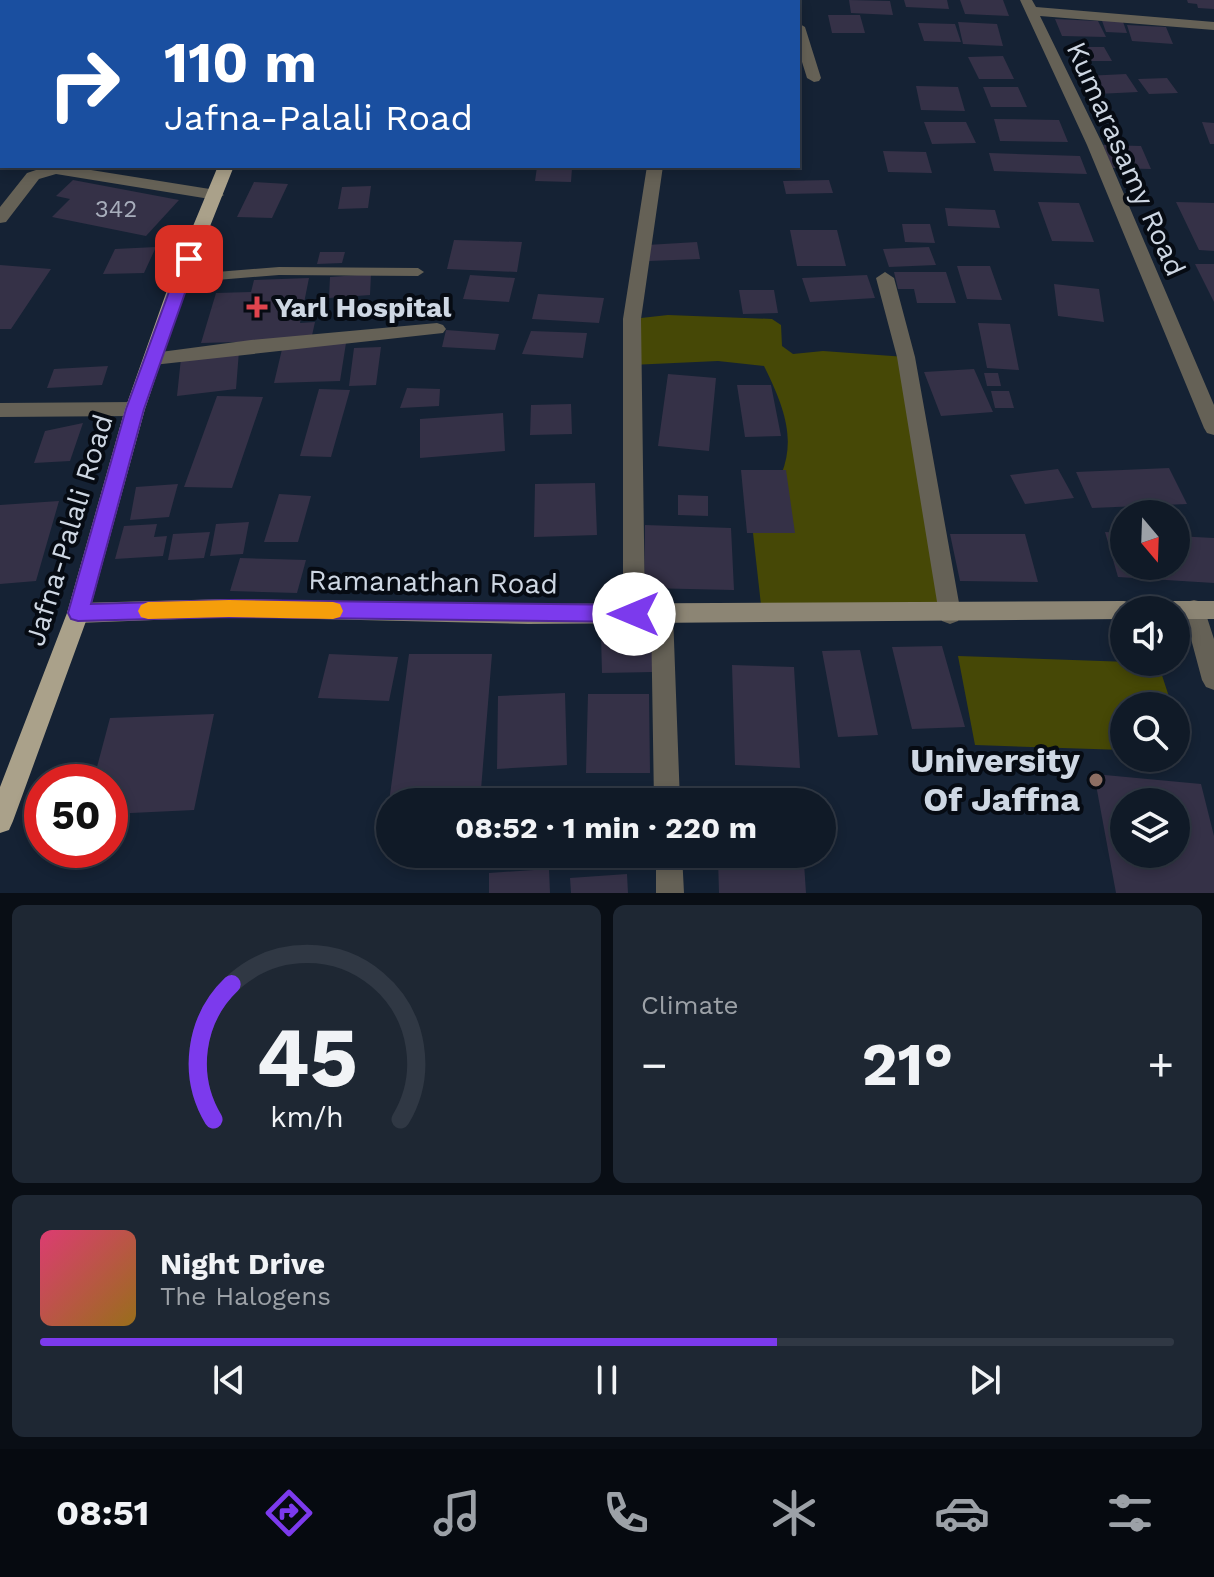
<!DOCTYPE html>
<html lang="en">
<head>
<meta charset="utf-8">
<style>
  body { margin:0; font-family:"Work Sans",sans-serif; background:#1e2733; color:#f1f3f6; height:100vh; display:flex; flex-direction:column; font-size:30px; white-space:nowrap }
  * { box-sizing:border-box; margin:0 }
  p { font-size:26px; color:#9ca1a7 }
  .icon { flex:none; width:44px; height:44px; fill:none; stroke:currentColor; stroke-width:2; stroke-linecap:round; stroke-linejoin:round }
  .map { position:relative; height:893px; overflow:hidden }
  .panel { display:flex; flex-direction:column; gap:12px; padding:12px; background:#090e15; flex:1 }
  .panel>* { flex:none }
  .top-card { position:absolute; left:0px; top:0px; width:800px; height:168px; box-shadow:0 4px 12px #0003,0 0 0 2px #303844; background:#1a4fa0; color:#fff; overflow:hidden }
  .needle { width:52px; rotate:161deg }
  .controls { position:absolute; left:1110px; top:500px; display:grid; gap:16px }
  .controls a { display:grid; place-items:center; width:80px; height:80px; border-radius:50%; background:#101a27; box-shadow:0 4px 12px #0003,0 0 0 2px #303844; font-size:40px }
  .speed { position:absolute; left:24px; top:764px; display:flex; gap:16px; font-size:40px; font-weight:700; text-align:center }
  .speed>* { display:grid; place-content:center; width:104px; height:104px; border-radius:50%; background:#101a27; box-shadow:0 4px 12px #0003,0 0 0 2px #303844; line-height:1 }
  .speed .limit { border:12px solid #d22; background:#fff; color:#111 }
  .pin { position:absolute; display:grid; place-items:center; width:68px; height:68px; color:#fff; margin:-34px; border-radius:16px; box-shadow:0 4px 12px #0006 }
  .me { position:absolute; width:88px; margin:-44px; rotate:270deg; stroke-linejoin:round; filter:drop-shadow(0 0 6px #0008) }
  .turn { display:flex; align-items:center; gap:28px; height:168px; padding:0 32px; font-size:36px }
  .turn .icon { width:104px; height:104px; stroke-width:2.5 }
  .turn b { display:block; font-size:56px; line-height:68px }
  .big { font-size:60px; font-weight:700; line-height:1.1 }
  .panel .tile { flex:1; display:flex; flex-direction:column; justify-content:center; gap:12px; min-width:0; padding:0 28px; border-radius:12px; background:#1e2733 }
  .panel .dial { align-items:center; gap:0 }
  .dial svg { height:208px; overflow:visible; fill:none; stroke:#303844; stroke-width:7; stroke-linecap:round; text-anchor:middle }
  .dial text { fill:#f1f3f6; stroke:none }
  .song { display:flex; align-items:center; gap:24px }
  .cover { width:96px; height:96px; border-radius:12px; background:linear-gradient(135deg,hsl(340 70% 55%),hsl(40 70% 35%)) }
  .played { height:8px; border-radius:4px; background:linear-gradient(90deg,#7c3aed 65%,#303844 65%) }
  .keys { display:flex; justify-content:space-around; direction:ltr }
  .heat { display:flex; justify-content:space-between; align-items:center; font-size:44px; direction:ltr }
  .panel .tiles { flex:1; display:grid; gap:12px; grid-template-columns:1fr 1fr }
  .tile:last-child { grid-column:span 2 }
  .trip { position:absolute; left:376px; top:788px; width:460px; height:80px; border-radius:40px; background:#101a27; box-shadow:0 4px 12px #0003,0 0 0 2px #303844; font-weight:700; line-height:80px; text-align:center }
  .tab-bar { display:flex; height:128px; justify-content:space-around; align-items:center; background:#060a10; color:#9ca1a7 }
  .tab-bar .icon { width:56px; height:56px }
  .tab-bar .on { color:#7c3aed }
  .tab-bar b { font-size:36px; color:#f1f3f6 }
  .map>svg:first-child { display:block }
</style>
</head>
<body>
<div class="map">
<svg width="1214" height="893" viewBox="0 0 1214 893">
  <rect width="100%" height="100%" fill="#152234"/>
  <path fill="#464806" d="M668 315 772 319 781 325 782 346 793 354 823 351 906 357 950 614H762L752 524C797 463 798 434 764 366L718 361 631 365 632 319Z
    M958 656 1158 663 1172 706H1124V750L975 745Z"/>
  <path fill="#353147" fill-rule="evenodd" d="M849 0 890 1 893 15 851 13Z
    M904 0H947L949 9 906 7Z
    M960 0H1003L1009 16 965 14Z
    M1187 0H1214V9L1198 8 1197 4 1188 3Z
    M828 15H860L865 33H832Z
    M1101 18 1122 19 1127 33 1106 32Z
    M1055 19 1098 21 1106 37 1062 36Z
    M958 22 997 24 1003 46 963 44Z
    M918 23 955 24 961 42 924 41Z
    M1127 25 1166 27 1173 44 1132 41Z
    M1066 47H1104L1112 61H1073Z
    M1003 56 1014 79H979L968 57Z
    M1126 74 1138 92 1097 94 1085 76Z
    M1167 78 1178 93 1149 94 1138 79Z
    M916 86 958 87 965 111 921 110Z
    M983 87H1018L1027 107H991Z
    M994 119 1059 120 1068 142 1000 141Z
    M924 122H966L976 143 932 144Z
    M1202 122 1214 123V144H1210Z
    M1103 145 1141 146 1151 169 1112 168Z
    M883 151 926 152 932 173 888 172Z
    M989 153 1080 156 1087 174 994 171Z
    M577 166H630V170H577Z
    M537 167 572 168 571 182 535 181Z
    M73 180 179 200 146 236 52 217 70 199 56 196Z
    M829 180 833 193 786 194 783 181Z
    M254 182 288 184 272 218 237 217Z
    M371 186 368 208 338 209 342 187Z
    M1038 202 1079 203 1094 242 1052 241Z
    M1176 202 1214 203V251L1199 250Z
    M945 208 995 210 1000 228 948 226Z
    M902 224H930L935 243 905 242Z
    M790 230H837L846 266H797Z
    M454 240 522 242 517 272 447 269Z
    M697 242 700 259 649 261 647 245Z
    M156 247 144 273 103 274 115 249Z
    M929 247 936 265 889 267 883 249Z
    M320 252H345L342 263 317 264Z
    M1195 264H1214V302Z
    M0 265 51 269 11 329H0Z
    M957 266H990L1002 300 967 299Z
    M894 272H946L956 303H917L914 289H898Z
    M371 274 370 295 329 298 330 277Z
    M470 275 515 278 509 302 463 299Z
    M867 275 875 298 810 302 802 278Z
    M309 278 300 323 315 322 311 340 201 343 216 293 251 292 254 280Z
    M1054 284 1099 289 1104 322 1058 316Z
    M739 290H774L778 313 743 314Z
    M538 294 604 298 599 323 532 319Z
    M978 323 1010 324 1019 370 987 368Z
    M446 330 499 334 495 350 442 347Z
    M531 331 587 333 583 358 522 354Z
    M346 343 340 381 274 383 283 345Z
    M381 347 376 385 349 386 354 348Z
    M239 351 236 389 177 396 181 358Z
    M108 366 102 385 47 388 54 369Z
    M974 369 993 412 941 416 924 372Z
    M984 373H998L1001 386H987Z
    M668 374 716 378 709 451 658 446Z
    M737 385H771L781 436 745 437Z
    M407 388 440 389 439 406 400 408Z
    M319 389 350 390 331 457 300 456Z
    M991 391H1009L1014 408H995Z
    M217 396 263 397 232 488 184 487Z
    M571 404 572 434 530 435 531 405Z
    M503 413 505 451 420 458V419Z
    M83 423 70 461 34 463 45 431Z
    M1169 468 1187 504 1092 508 1076 472Z
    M1058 469 1074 498 1025 504 1010 475Z
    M741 470H786L795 533H747Z
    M595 483 597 535 534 537 535 484Z
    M178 484 169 517 130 520 136 487Z
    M279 494 311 496 298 542H264Z
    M678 495 708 496V516L678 515Z
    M59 501 36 581 0 584V505Z
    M249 522 243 554 210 556 216 524Z
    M157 524 154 537 167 536 163 556 115 559 124 526Z
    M645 525 731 528 734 590 644 588Z
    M210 532 204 558 168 560 173 534Z
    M1105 532 1124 533V566H1176V536L1214 538V583L1118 577Z
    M950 534H1025L1038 582 960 581Z
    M240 558 306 560 297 593 230 591Z
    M601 636H651L653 672 602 673Z
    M942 646 965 727 912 729 892 647Z
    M860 650 878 735 838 737 822 651Z
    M329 654 398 657 389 701 318 698Z
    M409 654H492L480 802H389Z
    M732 665 794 667 800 768 735 765Z
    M565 693 567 765 497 769 498 696Z
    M588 694H649L650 773H586Z
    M214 714 194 810 110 814V782H93L110 718Z
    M1094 774 1201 784 1214 836V893H1116ZM1124 802H1176V854H1124Z
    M718 859 804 863 806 893H719Z
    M549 869 550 893H489V873Z
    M627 874 628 893H571L570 878Z"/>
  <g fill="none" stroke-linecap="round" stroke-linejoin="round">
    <path fill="#656156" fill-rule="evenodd" d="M279 267 418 268 424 272 418 276 279 275 180 283 174 279 180 275Z"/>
    <path fill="#656156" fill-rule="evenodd" d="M0 0H9L2 2 0 7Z
      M665 0H677V2H665Z
      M787 0H799L800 2 798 5V2Z
      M1020 0H1032L1036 7 1214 22V30L1040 16 1103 145 1214 405V435L1207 433 1204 428 1087 145Z
      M798 23 805 27 821 78 819 81 814 82 807 78 798 49Z
      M48 166H66L216 190 224 195 216 200 56 174 39 179 6 222 0 223V207L27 173Z
      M647 166H663L641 319 645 614 642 621 634 624 626 621 623 614V319Z
      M885 272 894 278 915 357 961 614 958 621 950 624 942 621 939 614 897 357 876 278Z
      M437 323 443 325 446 329 443 333 153 365 144 359 153 353 251 340Z
      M135 402 145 409 135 416 0 417V403Z
      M1194 600 1202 602 1214 639V690L1206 687 1202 680 1183 609 1186 602Z
      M662 604 670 607 673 614 680 802H654L651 614 654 607Z
      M656 854H682L684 893H656Z"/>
    <path fill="#8c8574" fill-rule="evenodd" d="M229 599 528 604 1124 601 1132 603 1135 610H1124V619L528 624 229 617 78 623 70 620 67 613 70 606 78 603Z
      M1150 601H1214V619H1176V610H1139L1142 603Z"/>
    <path fill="#aaa18a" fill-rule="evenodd" d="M218 166H234L189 279 145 409 89 613 13 821 9 830 0 833V787L67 613 125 409 171 279Z"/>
  </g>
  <path fill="#7c3aed" stroke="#51269a" stroke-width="2" d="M189 254 197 259 144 409 91 604 229 600 634 605 641 608 644 614 641 620 634 622 229 617 78 621 71 619 68 613 126 409 181 259Z"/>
  <path fill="#f59e0b" d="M229 600 333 602 340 604 343 611 340 617 333 619 229 617 148 619 141 617 138 611 141 605 148 602Z"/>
  <path fill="#e0444e" stroke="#060b13" stroke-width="3" d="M253 295h8v8h8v8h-8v8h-8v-8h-8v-8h8z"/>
  <circle fill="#8d6e63" stroke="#060b13" stroke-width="3" cx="1096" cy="780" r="8"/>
  <g text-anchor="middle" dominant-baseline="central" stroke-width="8" stroke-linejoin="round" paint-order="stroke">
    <g font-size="24" fill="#a8aebc">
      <text x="116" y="209">342</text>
    </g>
    <g font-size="28" fill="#ced7e3" stroke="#060b13">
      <text transform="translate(1126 159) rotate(66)">Kumarasamy Road</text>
      <text transform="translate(69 530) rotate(-73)">Jafna-Palali Road</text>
      <text transform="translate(433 582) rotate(1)">Ramanathan Road</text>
    </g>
    <g font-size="28" font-weight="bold" fill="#ced7e3" stroke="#060b13" text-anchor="start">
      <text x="275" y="307">Yarl Hospital</text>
    </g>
    <g font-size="34" font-weight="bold" fill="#ced7e3" stroke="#060b13" text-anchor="end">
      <text x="1080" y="760">University<tspan x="1080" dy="39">Of Jaffna</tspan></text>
    </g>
  </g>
</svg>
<div class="controls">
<a><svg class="needle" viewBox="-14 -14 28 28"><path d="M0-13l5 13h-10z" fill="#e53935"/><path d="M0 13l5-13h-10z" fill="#9ca1a7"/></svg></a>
<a><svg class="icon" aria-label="sound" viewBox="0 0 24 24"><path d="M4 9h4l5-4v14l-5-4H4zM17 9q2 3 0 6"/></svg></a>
<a><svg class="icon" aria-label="search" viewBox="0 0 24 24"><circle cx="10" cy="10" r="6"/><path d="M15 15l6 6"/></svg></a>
<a><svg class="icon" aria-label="layers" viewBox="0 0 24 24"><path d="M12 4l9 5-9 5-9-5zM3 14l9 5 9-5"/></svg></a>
</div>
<div class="speed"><div class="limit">50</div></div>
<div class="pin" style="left:189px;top:259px;background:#d93025"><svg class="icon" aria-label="arrive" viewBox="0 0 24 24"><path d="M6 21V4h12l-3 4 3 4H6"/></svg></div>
<svg class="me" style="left:634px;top:614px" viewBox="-20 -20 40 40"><circle r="19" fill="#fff"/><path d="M0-13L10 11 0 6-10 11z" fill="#7c3aed"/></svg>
<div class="trip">08:52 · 1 min · 220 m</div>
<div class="top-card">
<div class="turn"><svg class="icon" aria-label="right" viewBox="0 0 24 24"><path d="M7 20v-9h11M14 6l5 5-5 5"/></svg><div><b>110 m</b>Jafna-Palali Road</div></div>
</div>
</div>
<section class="panel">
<div class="tiles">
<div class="tile dial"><svg viewBox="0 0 100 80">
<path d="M14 69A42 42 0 1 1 86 69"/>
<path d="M14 69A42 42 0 0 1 21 17" stroke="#7c3aed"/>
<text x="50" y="56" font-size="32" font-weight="700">45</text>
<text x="50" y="72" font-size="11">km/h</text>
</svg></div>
<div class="tile"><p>Climate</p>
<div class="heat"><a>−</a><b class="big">21°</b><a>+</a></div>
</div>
<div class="tile">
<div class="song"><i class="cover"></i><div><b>Night Drive</b><p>The Halogens</p></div></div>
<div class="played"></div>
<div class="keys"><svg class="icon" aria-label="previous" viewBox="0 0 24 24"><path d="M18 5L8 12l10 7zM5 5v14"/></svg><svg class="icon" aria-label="pause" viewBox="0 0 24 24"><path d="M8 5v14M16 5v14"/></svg><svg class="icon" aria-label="next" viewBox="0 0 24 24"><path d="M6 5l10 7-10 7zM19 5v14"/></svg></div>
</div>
</div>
</section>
<nav class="tab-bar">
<b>08:51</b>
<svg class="icon on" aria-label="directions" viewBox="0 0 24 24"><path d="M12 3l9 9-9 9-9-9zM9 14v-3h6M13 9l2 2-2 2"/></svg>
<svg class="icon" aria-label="music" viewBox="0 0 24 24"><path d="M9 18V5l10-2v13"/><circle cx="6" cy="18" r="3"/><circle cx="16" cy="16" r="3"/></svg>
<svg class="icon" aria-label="phone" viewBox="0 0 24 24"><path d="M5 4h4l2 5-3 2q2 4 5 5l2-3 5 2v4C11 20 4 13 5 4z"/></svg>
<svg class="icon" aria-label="climate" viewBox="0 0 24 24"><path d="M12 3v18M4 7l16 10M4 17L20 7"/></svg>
<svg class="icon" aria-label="car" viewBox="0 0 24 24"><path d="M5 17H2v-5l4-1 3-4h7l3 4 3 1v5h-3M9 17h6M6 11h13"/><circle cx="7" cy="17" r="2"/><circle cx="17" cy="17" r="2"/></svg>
<svg class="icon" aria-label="filters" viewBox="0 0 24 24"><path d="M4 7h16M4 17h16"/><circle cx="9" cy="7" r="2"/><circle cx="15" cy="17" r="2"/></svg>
</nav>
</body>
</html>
